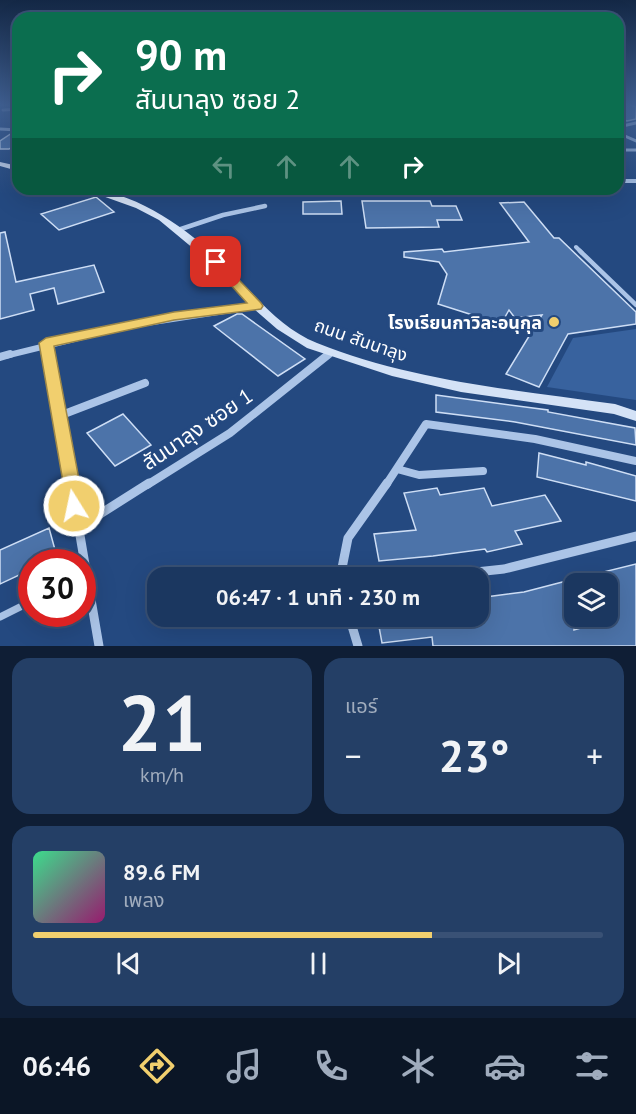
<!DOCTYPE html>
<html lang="th">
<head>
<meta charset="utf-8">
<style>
  body { margin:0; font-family:"PT Sans","Noto Sans Thai",sans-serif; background:#243f66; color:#f1f3f6; height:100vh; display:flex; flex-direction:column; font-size:22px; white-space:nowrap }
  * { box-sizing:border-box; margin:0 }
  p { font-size:20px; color:#a0acbd }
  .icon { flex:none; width:33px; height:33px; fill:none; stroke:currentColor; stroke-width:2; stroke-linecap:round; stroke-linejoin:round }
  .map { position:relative; height:646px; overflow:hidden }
  .details { display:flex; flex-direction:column; gap:12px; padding:12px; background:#0f1e35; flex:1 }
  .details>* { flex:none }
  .top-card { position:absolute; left:12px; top:12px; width:612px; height:183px; border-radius:18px; box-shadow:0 6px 24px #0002,0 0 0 2px #395175; background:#0b6e4f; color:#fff; overflow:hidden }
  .controls { position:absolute; left:564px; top:573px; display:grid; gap:12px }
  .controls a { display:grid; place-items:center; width:54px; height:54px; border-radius:12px; background:#1b3760; box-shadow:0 6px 24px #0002,0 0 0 2px #395175; font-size:30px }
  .speed { position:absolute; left:18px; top:549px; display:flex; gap:12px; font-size:30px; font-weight:700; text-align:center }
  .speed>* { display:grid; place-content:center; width:78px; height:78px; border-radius:50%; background:#1b3760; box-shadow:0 6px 24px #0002,0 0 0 2px #395175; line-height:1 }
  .speed .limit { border:9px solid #d22; background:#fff; color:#111 }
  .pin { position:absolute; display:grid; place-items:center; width:51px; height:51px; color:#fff; margin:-26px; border-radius:12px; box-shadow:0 3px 9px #0006 }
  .me { position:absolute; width:66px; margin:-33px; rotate:350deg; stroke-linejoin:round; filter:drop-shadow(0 0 4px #0008) }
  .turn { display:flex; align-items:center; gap:21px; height:126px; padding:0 24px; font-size:27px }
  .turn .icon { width:78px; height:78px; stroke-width:2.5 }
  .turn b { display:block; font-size:42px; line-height:51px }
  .lanes { display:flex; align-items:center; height:57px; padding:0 24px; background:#0003; justify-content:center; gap:30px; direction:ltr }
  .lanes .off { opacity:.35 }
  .big { font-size:45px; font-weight:600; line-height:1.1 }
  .details .tile { flex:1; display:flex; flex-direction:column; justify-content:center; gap:9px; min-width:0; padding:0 21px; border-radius:18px; background:#243f66 }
  .details .dial { align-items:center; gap:0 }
  .dial b { font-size:78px; line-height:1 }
  .song { display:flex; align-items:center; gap:18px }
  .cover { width:72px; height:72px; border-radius:9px; background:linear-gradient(135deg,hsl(150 70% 55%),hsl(320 70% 35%)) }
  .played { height:6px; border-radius:3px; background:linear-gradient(90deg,#f1cf6e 70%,#395175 70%) }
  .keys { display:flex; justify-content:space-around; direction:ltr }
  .heat { display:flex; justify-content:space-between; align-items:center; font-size:33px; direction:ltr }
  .details .tiles { flex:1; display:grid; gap:12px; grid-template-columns:1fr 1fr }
  .tile:last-child { grid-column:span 2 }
  .trip { position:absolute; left:147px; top:567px; width:342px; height:60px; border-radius:18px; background:#1b3760; box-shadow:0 6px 24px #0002,0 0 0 2px #395175; font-weight:600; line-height:60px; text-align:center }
  .dock { display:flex; height:96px; justify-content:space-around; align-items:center; background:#0b1626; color:#a0acbd }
  .dock .icon { width:42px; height:42px }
  .dock .current { color:#f1cf6e }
  .dock b { font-size:27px; color:#f1f3f6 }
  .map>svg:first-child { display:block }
</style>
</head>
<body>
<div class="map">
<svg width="636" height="646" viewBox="0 0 636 646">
  <rect width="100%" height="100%" fill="#244980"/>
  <path fill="#38629e" d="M636 329V400L547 387 573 338Z"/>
  <path fill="#4c73a9" stroke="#cedef5" stroke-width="1.5" d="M629 104 636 107V119L627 121 618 118V105Z
    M12 133 18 134V143L9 149H0V141Z
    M96 197 114 212 59 230 41 214Z
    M341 201 342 214H303V202Z
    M362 201H430L432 206H456L462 220H437L439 227 366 228Z
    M524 202 554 238H559L636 312V324L568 334 539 387 506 374 542 315 515 318 509 310 501 324 438 304 447 274 439 262 404 257V252L442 249 444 252 529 242 500 203Z
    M5 232 16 282 94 265 104 292 58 304 54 288 30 294 34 310 0 319V233Z
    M237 314H242L305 359 278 376 214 326Z
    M436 395 548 410V412L635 428 636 445 515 422 436 412Z
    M123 414 151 445 115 466 87 433Z
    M539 453 586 465V462L636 476V501L537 477Z
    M437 488 440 495 484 488 492 506 545 495 561 521 515 531 522 544 487 552 485 549 433 556 379 561 374 534 416 530 404 493Z
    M49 528 57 557 46 562H32V569L0 584V550Z
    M636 564V646H433L432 637 382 643 377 616H478V598L524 592 574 579V630L608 620V584H576L575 579Z"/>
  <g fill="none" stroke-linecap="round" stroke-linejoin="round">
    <path stroke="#abc4e7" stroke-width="3" d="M3 110 18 109
      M618 127 636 123
      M0 129 18 130
      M618 133 636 141
      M618 150H636"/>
    <path stroke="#abc4e7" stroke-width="4" d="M618 181H636
      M576 247 582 253"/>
    <path stroke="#abc4e7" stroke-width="4.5" d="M580 251 636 305"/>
    <path stroke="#abc4e7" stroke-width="7" d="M0 617 32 601"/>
    <path stroke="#abc4e7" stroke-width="4.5" d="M178 230 223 215 265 206"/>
    <path stroke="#abc4e7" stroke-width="6" d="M46 343 48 356
      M5 356 127 326 257 306
      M327 356 330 353"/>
    <path stroke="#abc4e7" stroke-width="8" d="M48 354 71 485
      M0 357 10 354
      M59 416 145 383
      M397 469 419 475 483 471
      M147 485 230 433 329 354
      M386 485 426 424 535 439 636 461"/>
    <path stroke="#abc4e7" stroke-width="9" d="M71 483 99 646
      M78 528 149 483
      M340 578 348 538 387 483
      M420 578 504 569 636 536
      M349 616 358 646"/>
    <path fill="#d4e2f6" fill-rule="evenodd" d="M0 162 18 166V171L0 166Z
      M83 189C132 189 186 228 221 261 251 290 277 327 317 343 412 381 515 390 615 404L636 411V421L614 414 461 392 392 376 307 348 277 329 253 308 212 264 159 220 136 208Z"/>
  </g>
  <linearGradient id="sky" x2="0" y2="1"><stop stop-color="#142846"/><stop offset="0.54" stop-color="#3f5f91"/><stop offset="1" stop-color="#3f5f91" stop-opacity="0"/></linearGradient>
  <rect width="636" height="194" fill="url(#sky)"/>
  <path fill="#f1cf6e" stroke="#9d8748" stroke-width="1.5" d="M216 259 220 260 261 303 263 306 261 309 174 320 54 346 84 506 81 511 74 514 68 511 39 343 46 338 174 312 247 303 210 262Z"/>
  <circle fill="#f1cf6e" stroke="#244980" stroke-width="2" cx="554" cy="322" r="6"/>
  <g text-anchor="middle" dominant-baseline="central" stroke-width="6" stroke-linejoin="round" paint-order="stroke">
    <g font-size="18" font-weight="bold" fill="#fff" stroke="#244980" text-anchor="end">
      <text x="542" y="322">โรงเรียนกาวิละอนุกุล</text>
    </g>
    <g font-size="18" fill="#fff" stroke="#244980">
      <text transform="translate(361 340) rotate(19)">ถนน สันนาลุง</text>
    </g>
    <g font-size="21" fill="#fff" stroke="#244980">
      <text transform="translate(197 429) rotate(-34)">สันนาลุง ซอย 1</text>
    </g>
  </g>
</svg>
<div class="controls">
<a><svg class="icon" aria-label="layers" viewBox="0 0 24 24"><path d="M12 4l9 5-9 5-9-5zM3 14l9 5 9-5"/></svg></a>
</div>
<div class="speed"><div class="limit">30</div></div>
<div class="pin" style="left:216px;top:262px;background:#d93025"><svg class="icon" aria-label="arrive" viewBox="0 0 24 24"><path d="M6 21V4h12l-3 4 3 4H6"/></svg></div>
<svg class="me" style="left:74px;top:506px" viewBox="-20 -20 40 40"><circle r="17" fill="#f1cf6e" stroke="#fff" stroke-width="3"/><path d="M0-11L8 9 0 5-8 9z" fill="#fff"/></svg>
<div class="trip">06:47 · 1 นาที · 230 m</div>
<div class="top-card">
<div class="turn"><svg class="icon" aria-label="right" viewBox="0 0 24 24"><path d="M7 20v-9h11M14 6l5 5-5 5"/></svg><div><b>90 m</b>สันนาลุง ซอย 2</div></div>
<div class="lanes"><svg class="icon off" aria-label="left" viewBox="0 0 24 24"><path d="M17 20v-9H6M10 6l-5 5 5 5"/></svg><svg class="icon off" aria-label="ahead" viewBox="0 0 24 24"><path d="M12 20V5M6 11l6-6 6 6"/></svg><svg class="icon off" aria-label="ahead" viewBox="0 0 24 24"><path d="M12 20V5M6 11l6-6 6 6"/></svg><svg class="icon" aria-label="right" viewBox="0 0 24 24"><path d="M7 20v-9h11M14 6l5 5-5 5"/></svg></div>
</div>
</div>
<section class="details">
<div class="tiles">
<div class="tile dial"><b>21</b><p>km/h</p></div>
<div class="tile"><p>แอร์</p>
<div class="heat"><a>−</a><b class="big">23°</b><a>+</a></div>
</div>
<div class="tile">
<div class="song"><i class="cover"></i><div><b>89.6 FM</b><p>เพลง</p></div></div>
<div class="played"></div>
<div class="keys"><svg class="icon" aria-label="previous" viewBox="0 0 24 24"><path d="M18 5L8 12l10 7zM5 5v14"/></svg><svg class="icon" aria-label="pause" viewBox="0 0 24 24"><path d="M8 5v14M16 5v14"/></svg><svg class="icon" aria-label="next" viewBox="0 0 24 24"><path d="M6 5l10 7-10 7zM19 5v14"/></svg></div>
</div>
</div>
</section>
<nav class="dock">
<b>06:46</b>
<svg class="icon current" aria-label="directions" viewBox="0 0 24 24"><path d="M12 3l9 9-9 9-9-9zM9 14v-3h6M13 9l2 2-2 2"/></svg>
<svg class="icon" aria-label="music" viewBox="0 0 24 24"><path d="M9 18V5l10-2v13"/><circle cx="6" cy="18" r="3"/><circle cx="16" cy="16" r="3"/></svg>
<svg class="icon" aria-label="phone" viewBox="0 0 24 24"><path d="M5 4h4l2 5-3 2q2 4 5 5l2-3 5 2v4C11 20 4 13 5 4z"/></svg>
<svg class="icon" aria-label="climate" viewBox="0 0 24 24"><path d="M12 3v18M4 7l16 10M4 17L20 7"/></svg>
<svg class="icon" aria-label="car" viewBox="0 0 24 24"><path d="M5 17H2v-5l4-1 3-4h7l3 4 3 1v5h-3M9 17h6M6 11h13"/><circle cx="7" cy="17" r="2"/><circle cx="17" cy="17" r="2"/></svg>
<svg class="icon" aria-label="filters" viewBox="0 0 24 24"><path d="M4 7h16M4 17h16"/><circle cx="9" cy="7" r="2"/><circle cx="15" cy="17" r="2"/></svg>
</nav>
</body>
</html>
